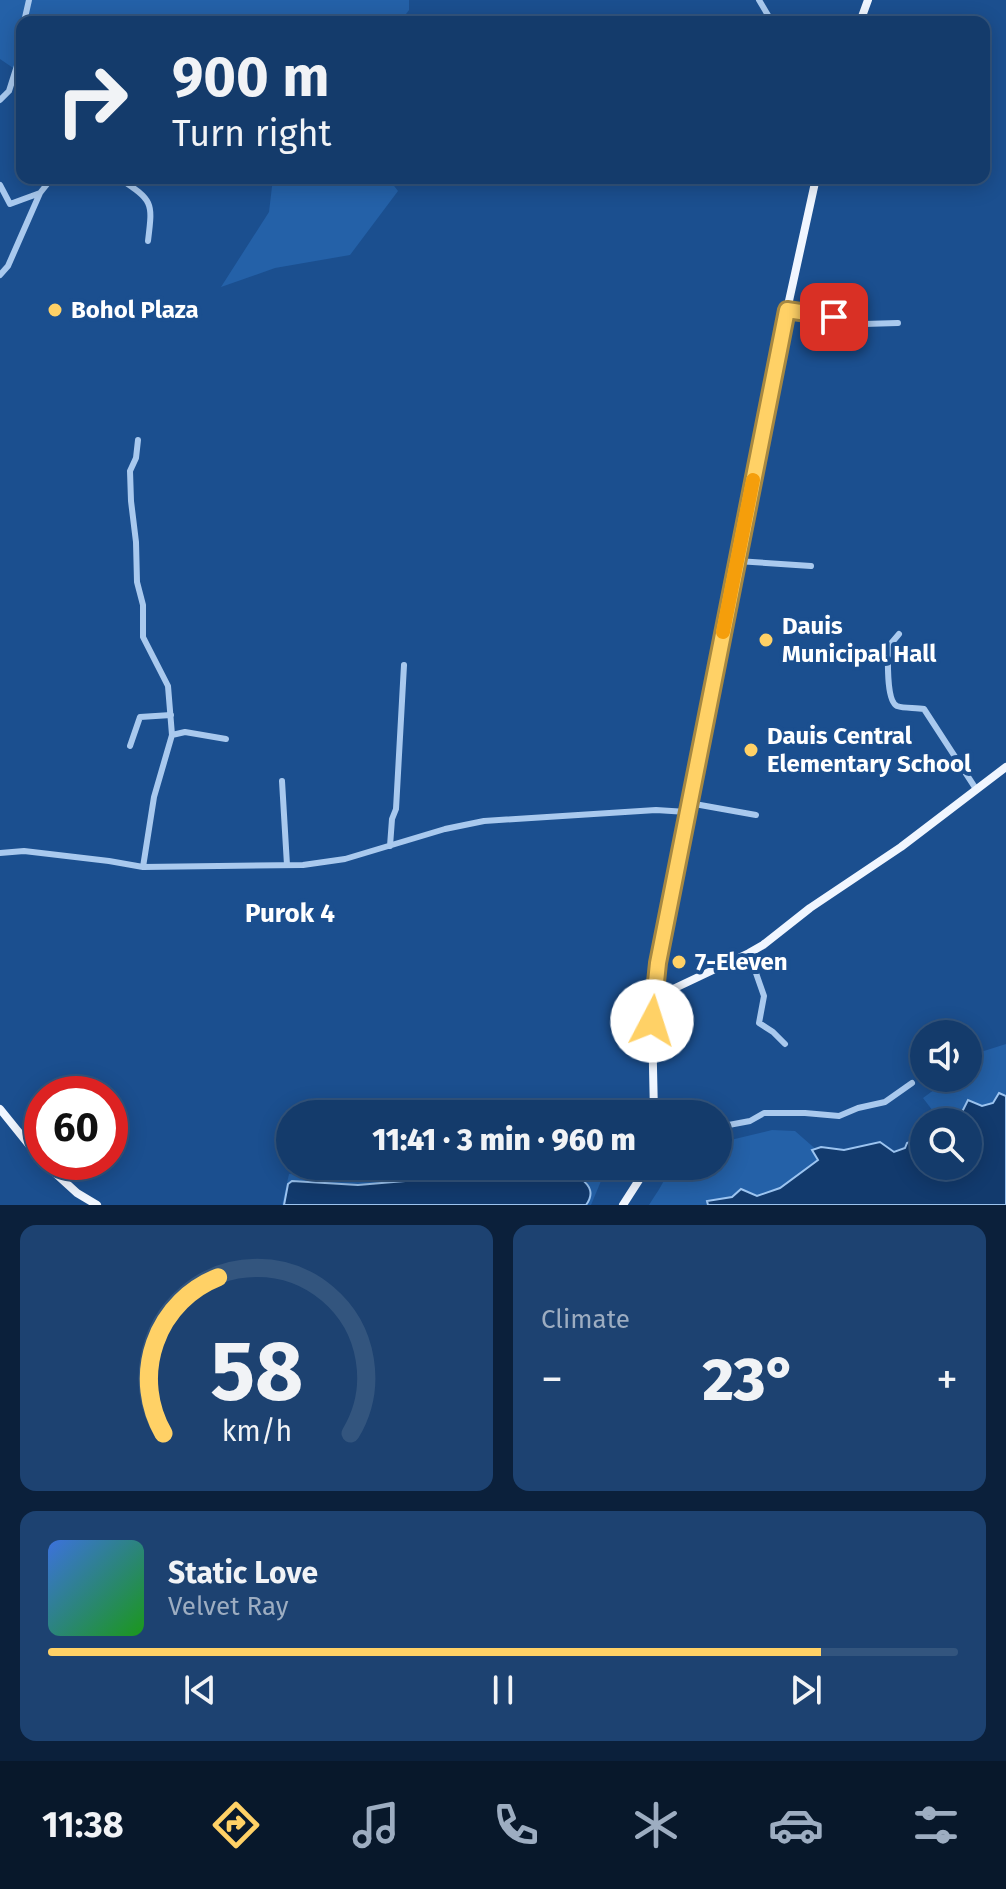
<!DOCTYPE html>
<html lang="en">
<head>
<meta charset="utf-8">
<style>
  body { margin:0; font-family:"Fira Sans",sans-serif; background:#1d4271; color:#f1f3f6; height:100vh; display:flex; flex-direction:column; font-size:30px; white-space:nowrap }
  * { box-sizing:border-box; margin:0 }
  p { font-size:26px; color:#9dadc1 }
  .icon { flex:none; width:44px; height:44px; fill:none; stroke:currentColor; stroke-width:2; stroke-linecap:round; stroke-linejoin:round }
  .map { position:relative; height:1205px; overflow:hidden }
  .panel { display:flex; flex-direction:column; gap:20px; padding:20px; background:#0b203b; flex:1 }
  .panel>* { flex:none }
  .top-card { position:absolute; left:16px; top:16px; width:974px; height:168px; border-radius:16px; box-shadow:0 4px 20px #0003,0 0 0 2px #33557e; background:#143b6b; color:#f1f3f6; overflow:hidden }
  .tools { position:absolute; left:910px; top:1020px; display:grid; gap:16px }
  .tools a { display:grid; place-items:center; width:72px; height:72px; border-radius:50%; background:#143b6b; box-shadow:0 4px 20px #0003,0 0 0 2px #33557e; font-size:40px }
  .speed { position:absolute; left:24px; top:1076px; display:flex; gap:16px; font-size:40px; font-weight:700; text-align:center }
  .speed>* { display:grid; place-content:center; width:104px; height:104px; border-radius:50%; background:#143b6b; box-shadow:0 4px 20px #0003,0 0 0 2px #33557e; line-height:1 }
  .speed .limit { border:12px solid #d22; background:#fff; color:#111 }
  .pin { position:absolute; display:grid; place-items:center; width:68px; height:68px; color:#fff; margin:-34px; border-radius:16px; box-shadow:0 4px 12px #0006 }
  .me { position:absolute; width:88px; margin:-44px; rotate:5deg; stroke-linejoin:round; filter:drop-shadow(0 0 6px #0008) }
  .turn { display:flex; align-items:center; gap:28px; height:168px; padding:0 24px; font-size:36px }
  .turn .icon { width:104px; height:104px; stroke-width:2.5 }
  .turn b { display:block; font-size:56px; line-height:68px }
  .big { font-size:60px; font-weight:800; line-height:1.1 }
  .panel .widget { flex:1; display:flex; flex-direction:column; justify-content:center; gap:12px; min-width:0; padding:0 28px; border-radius:16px; background:#1d4271 }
  .panel .dial { align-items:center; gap:0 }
  .dial svg { height:208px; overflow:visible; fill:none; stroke:#33557e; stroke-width:7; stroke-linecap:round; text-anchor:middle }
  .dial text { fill:#f1f3f6; stroke:none }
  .song { display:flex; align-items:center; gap:24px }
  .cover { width:96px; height:96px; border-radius:12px; background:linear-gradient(135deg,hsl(220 70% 55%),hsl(120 70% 35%)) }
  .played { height:8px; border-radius:4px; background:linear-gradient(90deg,#ffd166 85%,#33557e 85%) }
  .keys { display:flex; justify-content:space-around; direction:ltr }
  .heat { display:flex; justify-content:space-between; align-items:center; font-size:44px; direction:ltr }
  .panel .tiles { flex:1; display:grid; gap:20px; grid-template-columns:1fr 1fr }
  .widget:last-child { grid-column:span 2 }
  .trip { position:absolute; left:276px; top:1100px; width:456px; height:80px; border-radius:40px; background:#143b6b; box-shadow:0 4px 20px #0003,0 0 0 2px #33557e; font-weight:800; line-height:80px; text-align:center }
  .tabs { display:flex; height:128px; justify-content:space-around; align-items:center; background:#08182b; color:#9dadc1 }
  .tabs .icon { width:56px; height:56px }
  .tabs .selected { color:#ffd166 }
  .tabs b { font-size:36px; color:#f1f3f6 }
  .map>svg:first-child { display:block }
</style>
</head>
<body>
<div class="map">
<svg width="1006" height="1205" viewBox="0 0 1006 1205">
  <rect width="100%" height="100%" fill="#1b4f8f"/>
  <path fill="#2461a8" d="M0 0H409V10L400 22H22V74L0 59Z
    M273 178H388L398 191 350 255 275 268 221 287 269 212Z
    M1006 1044V1104L951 1122 936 1115 923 1098 950 1078H968V1056Z
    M772 1130 795 1131 819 1152V1165L812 1175 750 1205H649C657 1192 666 1181 669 1166H718V1143Z
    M537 1166 606 1169 591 1205H282L289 1174 389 1180 426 1178 456 1168Z"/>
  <path fill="#123a6d" stroke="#9cc4f0" stroke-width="2" d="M999 1093 1006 1096V1205H708L707 1201 732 1197 741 1189 757 1196 780 1188 818 1160 812 1150 821 1147 844 1150 880 1142 894 1152 905 1148 907 1143 923 1137 924 1132V1166H968V1122H943L962 1112 968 1100 982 1106 993 1103Z
    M492 1166 509 1167 580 1178C591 1186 594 1194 586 1205H284L288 1184 292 1181 358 1185 429 1179 434 1178 442 1169Z"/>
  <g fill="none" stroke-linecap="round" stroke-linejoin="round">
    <path stroke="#a9c9ee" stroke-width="6" d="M759 0 772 22
      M24 22 29 0
      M0 100 9 91 22 50
      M119 178C153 201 153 201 148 241
      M0 185 10 204 40 193 8 266 0 275
      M40 193 52 178
      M787 310 834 317 864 324 898 323
      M138 440 136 458 130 471 131 501 136 542 137 582 143 605V637L168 686 172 735 154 797 143 867
      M737 561 811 566
      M899 634 888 647C888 659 886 701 897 706 905 709 916 707 924 709L976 789
      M172 735 185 732 226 739
      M130 746 140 717 171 715
      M282 781 287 865
      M689 803 756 815
      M390 846 392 819 396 809 404 665
      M0 853 24 851 109 861 143 867 303 865 345 859 445 829 484 821 656 810 687 812
      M749 953 764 996 759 1023 773 1032 785 1044
      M718 1127 750 1121 764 1113H805L839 1116 858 1108 885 1102 912 1083"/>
    <path stroke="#f0f6ff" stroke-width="8" d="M860 22 868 0
      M654 998 749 953 763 945 810 908 901 847 1006 767
      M0 1109 42 1161
      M654 1114 652 1021 658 963 787 310 816 178
      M43 1162 77 1193 97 1205
      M623 1205 648 1166"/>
  </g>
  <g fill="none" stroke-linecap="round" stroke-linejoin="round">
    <defs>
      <path id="route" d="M652 1021 658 963 787 310 834 317"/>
    </defs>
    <use href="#route" stroke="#a68842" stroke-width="20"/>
    <use href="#route" stroke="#ffd166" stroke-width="14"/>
    <path stroke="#f59e0b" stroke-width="14" d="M723 632 753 480"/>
  </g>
  <g fill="#ffd166" stroke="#1b4f8f" stroke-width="3">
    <circle cx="55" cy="310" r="8"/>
    <circle cx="766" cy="640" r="8"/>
    <circle cx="751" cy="750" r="8"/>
    <circle cx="679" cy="962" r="8"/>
  </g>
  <g text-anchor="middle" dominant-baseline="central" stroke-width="8" stroke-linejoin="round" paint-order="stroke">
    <g font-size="24" font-weight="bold" fill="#fff" stroke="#1b4f8f" text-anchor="start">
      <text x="71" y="310">Bohol Plaza</text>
      <text x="782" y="626">Dauis<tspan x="782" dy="28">Municipal Hall</tspan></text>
      <text x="767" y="736">Dauis Central<tspan x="767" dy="28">Elementary School</tspan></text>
      <text x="695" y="962">7-Eleven</text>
    </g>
    <g font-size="26" font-weight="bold" fill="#fff" stroke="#1b4f8f">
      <text x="290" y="913">Purok 4</text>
    </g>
  </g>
</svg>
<div class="tools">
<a><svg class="icon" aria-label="sound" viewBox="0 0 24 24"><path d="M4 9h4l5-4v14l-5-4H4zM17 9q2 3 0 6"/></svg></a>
<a><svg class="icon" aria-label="search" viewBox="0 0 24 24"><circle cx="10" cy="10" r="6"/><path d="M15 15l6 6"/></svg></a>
</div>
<div class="speed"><div class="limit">60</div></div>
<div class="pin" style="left:834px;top:317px;background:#d93025"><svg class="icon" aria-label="arrive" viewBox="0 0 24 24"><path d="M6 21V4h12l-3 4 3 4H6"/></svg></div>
<svg class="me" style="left:652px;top:1021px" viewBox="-20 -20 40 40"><circle r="19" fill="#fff"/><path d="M0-13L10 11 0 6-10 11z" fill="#ffd166"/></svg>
<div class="trip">11:41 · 3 min · 960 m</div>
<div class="top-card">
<div class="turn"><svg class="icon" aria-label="right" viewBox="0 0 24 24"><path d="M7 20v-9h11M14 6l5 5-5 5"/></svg><div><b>900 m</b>Turn right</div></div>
</div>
</div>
<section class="panel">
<div class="tiles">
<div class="widget dial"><svg viewBox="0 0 100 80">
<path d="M14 69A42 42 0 1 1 86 69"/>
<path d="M14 69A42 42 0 0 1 35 9" stroke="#ffd166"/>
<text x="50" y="56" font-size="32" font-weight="700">58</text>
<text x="50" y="72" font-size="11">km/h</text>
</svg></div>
<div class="widget"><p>Climate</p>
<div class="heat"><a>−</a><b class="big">23°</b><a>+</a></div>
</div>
<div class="widget">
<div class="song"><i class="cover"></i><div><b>Static Love</b><p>Velvet Ray</p></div></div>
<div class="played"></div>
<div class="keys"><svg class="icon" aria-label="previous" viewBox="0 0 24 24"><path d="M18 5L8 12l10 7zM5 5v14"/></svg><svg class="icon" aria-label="pause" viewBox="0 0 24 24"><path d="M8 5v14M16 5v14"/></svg><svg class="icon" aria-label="next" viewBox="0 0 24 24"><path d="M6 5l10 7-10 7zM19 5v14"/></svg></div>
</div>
</div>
</section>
<nav class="tabs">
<b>11:38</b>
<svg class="icon selected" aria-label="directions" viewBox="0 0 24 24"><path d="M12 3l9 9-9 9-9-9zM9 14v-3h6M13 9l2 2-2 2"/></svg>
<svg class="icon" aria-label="music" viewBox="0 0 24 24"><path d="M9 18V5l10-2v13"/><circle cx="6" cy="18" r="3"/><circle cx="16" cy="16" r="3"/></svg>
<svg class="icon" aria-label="phone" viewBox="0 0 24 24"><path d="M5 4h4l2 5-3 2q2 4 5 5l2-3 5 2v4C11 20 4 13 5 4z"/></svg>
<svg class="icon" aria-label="climate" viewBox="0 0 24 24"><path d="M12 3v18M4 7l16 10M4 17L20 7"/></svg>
<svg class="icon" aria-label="car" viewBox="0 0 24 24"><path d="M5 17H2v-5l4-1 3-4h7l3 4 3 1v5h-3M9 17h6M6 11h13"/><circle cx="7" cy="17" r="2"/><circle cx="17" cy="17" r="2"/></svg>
<svg class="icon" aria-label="filters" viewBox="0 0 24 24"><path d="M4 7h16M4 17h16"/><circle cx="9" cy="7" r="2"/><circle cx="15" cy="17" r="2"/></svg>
</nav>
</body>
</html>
